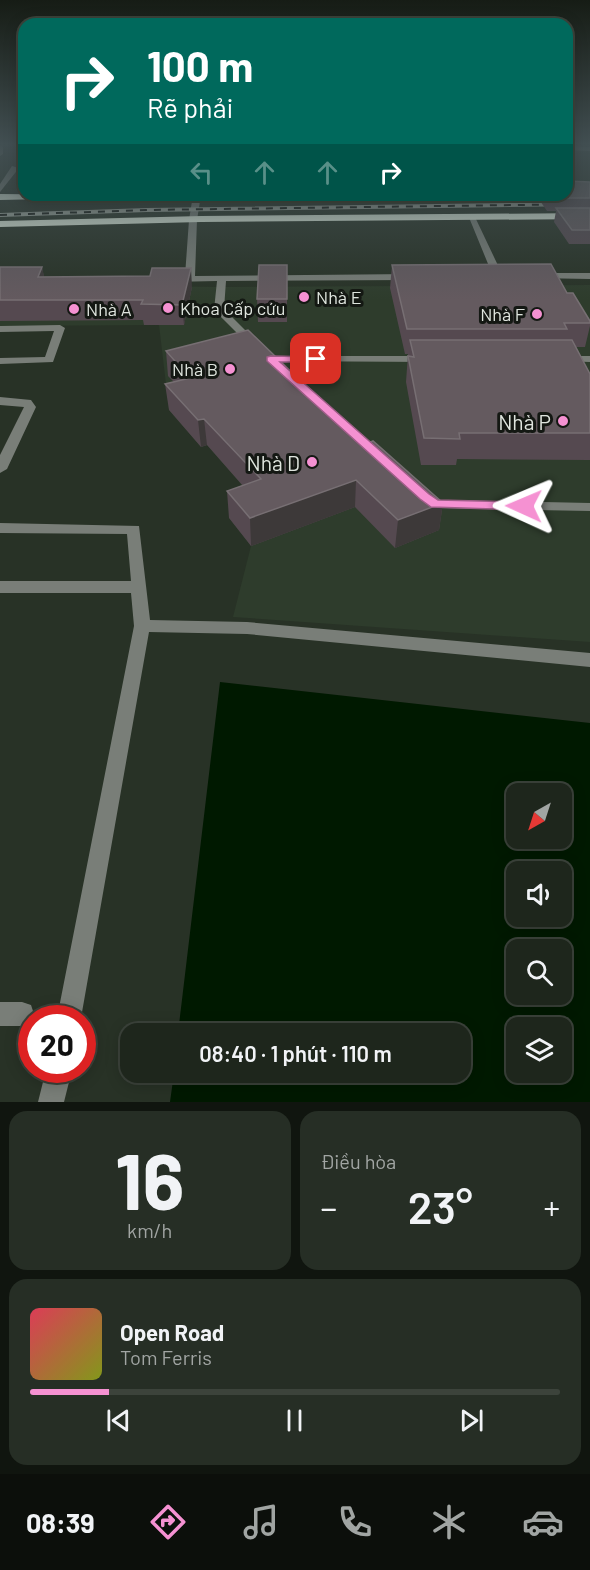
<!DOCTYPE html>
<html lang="vi">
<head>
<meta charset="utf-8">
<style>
  body { margin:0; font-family:Barlow,sans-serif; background:#262e25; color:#f1f3f6; height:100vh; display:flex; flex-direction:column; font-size:22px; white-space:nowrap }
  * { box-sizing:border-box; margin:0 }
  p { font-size:20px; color:#a1a5a3 }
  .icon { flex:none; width:33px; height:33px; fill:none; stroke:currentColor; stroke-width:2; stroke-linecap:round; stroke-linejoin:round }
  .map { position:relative; height:1102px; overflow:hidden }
  .drawer { display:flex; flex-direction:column; gap:9px; padding:9px; background:#10150f; flex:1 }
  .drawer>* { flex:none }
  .banner { position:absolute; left:18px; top:18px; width:555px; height:183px; border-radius:18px; box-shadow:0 3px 15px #0003,0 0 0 2px #3c433b; background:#00695c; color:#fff; overflow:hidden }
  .needle { width:39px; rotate:219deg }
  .controls { position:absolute; left:506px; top:783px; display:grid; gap:12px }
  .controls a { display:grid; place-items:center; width:66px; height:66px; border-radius:12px; background:#1e261c; box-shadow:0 3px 15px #0003,0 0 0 2px #3c433b; font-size:30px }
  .speed { position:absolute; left:18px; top:1005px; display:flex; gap:12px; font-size:30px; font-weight:700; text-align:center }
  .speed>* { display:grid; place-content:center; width:78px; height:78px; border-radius:50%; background:#1e261c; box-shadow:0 3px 15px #0003,0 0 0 2px #3c433b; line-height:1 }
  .speed .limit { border:9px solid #d22; background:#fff; color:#111 }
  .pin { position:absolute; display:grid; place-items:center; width:51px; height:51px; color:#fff; margin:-26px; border-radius:12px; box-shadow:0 3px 9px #0006 }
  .me { position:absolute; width:66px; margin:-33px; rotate:271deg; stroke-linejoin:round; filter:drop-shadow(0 0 4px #0008) }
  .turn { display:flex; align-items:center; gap:21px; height:126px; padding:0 30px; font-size:27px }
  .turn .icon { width:78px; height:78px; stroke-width:2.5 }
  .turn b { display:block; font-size:42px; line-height:51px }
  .lanes { display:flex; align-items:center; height:57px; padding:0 30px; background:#0003; justify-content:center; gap:30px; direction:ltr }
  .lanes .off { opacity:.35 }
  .big { font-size:45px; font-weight:600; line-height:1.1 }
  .drawer .widget { flex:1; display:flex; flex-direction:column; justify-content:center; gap:9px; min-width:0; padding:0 21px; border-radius:18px; background:#262e25 }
  .drawer .dial { align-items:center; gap:0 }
  .dial b { font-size:78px; line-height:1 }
  .song { display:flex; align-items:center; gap:18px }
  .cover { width:72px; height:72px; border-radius:9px; background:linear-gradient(135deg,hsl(350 70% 55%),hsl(70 70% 35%)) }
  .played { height:6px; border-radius:3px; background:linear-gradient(90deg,#f591d2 15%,#3c433b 15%) }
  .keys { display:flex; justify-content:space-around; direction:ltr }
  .heat { display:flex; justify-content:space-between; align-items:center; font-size:33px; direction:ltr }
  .drawer .tiles { flex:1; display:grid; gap:9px; grid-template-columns:1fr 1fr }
  .widget:last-child { grid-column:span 2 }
  .trip { position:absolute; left:120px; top:1023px; width:351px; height:60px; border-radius:18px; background:#1e261c; box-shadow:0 3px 15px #0003,0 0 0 2px #3c433b; font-weight:600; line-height:60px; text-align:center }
  .tab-bar { display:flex; height:96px; justify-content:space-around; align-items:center; background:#0c0f0b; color:#a1a5a3 }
  .tab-bar .icon { width:42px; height:42px }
  .tab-bar .current { color:#f591d2 }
  .tab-bar b { font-size:27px; color:#f1f3f6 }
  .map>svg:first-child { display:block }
</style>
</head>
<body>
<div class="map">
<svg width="590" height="1102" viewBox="0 0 590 1102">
  <rect width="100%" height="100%" fill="#283226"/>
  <path fill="#2e3c2c" d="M0 284 222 287 590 285V642L233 617 251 546 229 518 261 507 207 445 201 447 169 410 159 325 0 326Z"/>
  <path fill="#001900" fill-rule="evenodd" d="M220 682 590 723V1102H170L174 1073 460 1072V1034L178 1033ZM516 794H561V838H516ZM516 872H561V916H516ZM516 950H561V994H516ZM516 1028H561V1072H516Z"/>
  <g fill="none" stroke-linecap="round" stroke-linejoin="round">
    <path fill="#797e78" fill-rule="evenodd" d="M0 145 3 147V154L0 156Z
      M567 146 590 147V151L567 150Z
      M12 166 19 168 0 192V184Z
      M193 195H201L197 220 195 276 411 274 416 277 411 280 226 281 224 309 259 344 254 347 250 346 214 310 217 281 171 282 166 279 171 276H185L189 220Z
      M468 215 475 217 503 276 501 278 493 276Z
      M537 273H590V279L534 278V274Z
      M60 325 65 328 53 362 0 364V358L45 357 54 331 0 332V326Z
      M271 356H428L434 359 428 362 267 361 265 359Z
      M563 356H590V362L559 361 557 359Z
      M0 397 31 400 36 407 7 469 0 473V455L24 407 0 405Z
      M427 494 439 500 590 503V511L436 508 420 498Z
      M0 523 139 526 150 620 247 622 590 653V667L247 634 149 632 81 1018H57L134 626 131 593H0V581H131L127 534 0 533Z
      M0 1002H22L31 1005 34 1014 31 1023 22 1026H0Z
      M46 1070H72L64 1102H38Z"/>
    <path fill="#e1edde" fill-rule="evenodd" d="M0 194 96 195 91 198 0 200Z
      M590 213V219L201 222 0 227V221L201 216Z"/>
    <defs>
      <path id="rail" d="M0 215 147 210 590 204"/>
    </defs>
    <use href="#rail" stroke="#a0a89f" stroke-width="4"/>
    <use href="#rail" stroke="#141813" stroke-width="2" stroke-dasharray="7" stroke-linecap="butt"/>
  </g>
  <path fill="#554950" d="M590 182V244H569L554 222 556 211H547L536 195H567Z
    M287 265V322H258L257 299Z
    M392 265 567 293 590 321V326L585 347H576L590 374V460L457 459 456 465H421L406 382 408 354H405L390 288Z
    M0 267H42L44 277 192 287 184 325H144L143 320 0 321Z
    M166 351 366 444 443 503 439 530 395 548 355 507 251 546 229 518 227 491 243 486 207 445 201 447 169 410 165 384 174 382 168 376Z"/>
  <path fill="#3d3939" d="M42 267 46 286 38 277Z
    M191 268 192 287 184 325 182 305Z
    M204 419 207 445 201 447 198 420Z
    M356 480 355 507 251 546 250 518Z
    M443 503 439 530 395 548 398 520Z"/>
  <path fill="#645a5f" stroke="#776f73" stroke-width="1.5" d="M567 181 590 182V198H549L547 195H567Z
    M556 208H590V230H572Z
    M551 264 567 293H573L590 321V323H564L567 329H407L392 265Z
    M259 265H287V299H257Z
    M0 267H42L38 277 150 276 152 268H191L182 305 141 304 143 300H0Z
    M248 330 366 444 373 441 443 503 398 520 356 480 250 518 227 491 261 479 204 419 198 420 165 384 190 378 166 351Z
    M410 340H572L590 374V433H459L460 439 424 438 408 356 414 357Z"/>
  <linearGradient id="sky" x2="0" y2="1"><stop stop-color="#161c15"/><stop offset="0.48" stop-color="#424f52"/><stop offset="1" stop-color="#424f52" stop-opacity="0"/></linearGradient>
  <rect width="590" height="300" fill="url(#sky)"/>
  <path fill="#f591d2" stroke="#9f5e88" stroke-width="1.5" d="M271 356 320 357V361L316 362H280L429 494 438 500 524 502 530 506 524 510 431 507 420 499 267 361V357Z"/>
  <g fill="#f591d2" stroke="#141813" stroke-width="2">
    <circle cx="304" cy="297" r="6"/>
    <circle cx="168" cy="308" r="6"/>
    <circle cx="74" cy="309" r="6"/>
    <circle cx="537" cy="314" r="6"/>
    <circle cx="230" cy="369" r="6"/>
    <circle cx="563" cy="421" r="6"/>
    <circle cx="312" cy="462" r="6"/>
  </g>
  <g text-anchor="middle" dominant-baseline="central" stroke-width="6" stroke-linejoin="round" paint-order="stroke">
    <g font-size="18" fill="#dfe5de" stroke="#141813" text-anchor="start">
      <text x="316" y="297">Nhà E</text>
      <text x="180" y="308">Khoa Cấp cứu</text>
      <text x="86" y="309">Nhà A</text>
      <text x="525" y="314" text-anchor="end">Nhà F</text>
      <text x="218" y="369" text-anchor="end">Nhà B</text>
    </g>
    <g font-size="21" fill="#dfe5de" stroke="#141813" text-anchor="end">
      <text x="551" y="421">Nhà P</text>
      <text x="300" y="462">Nhà D</text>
    </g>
  </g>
</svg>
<div class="controls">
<a><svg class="needle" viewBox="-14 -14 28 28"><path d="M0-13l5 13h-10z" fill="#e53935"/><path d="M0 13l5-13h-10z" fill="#a1a5a3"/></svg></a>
<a><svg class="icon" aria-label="sound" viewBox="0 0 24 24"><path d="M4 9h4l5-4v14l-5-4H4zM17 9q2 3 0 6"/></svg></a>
<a><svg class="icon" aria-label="search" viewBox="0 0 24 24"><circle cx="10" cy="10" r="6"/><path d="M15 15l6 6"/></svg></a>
<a><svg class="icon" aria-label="layers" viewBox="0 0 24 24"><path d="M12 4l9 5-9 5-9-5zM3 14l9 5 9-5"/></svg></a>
</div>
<div class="speed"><div class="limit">20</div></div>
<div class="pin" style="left:316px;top:359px;background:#d93025"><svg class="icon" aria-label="arrive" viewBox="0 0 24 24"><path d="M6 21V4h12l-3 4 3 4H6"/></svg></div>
<svg class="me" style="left:524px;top:506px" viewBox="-20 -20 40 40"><path d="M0-17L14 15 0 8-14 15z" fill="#f591d2" stroke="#fff" stroke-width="4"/></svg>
<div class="trip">08:40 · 1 phút · 110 m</div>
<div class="banner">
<div class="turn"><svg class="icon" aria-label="right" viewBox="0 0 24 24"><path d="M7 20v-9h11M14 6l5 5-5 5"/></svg><div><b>100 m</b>Rẽ phải</div></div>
<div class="lanes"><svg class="icon off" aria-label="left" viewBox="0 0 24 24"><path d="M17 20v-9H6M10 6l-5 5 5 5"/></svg><svg class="icon off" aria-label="ahead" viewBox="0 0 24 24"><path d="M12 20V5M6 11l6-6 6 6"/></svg><svg class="icon off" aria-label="ahead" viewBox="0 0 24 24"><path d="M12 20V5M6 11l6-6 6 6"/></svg><svg class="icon" aria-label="right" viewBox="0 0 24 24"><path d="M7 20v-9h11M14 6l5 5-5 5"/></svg></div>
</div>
</div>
<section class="drawer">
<div class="tiles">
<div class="widget dial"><b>16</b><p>km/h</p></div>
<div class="widget"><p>Điều hòa</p>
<div class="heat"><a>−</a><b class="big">23°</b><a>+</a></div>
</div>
<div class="widget">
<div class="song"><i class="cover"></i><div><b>Open Road</b><p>Tom Ferris</p></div></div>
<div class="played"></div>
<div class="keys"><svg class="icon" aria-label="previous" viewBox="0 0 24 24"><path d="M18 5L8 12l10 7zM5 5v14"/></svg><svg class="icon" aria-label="pause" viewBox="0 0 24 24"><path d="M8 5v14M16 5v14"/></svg><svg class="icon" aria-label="next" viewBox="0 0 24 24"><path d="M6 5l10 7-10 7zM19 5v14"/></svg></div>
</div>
</div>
</section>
<nav class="tab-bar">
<b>08:39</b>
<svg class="icon current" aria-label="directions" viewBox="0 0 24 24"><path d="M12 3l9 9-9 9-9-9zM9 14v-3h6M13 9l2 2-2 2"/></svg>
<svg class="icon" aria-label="music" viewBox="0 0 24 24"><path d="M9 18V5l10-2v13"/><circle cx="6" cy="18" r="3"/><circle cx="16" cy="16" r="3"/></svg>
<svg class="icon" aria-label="phone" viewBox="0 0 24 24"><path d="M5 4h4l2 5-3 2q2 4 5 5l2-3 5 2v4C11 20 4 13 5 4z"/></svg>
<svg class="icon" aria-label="climate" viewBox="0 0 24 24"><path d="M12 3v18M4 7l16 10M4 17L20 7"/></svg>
<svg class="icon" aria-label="car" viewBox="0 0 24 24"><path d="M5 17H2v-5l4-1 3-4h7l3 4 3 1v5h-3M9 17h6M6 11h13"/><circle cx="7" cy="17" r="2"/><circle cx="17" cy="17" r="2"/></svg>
</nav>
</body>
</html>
